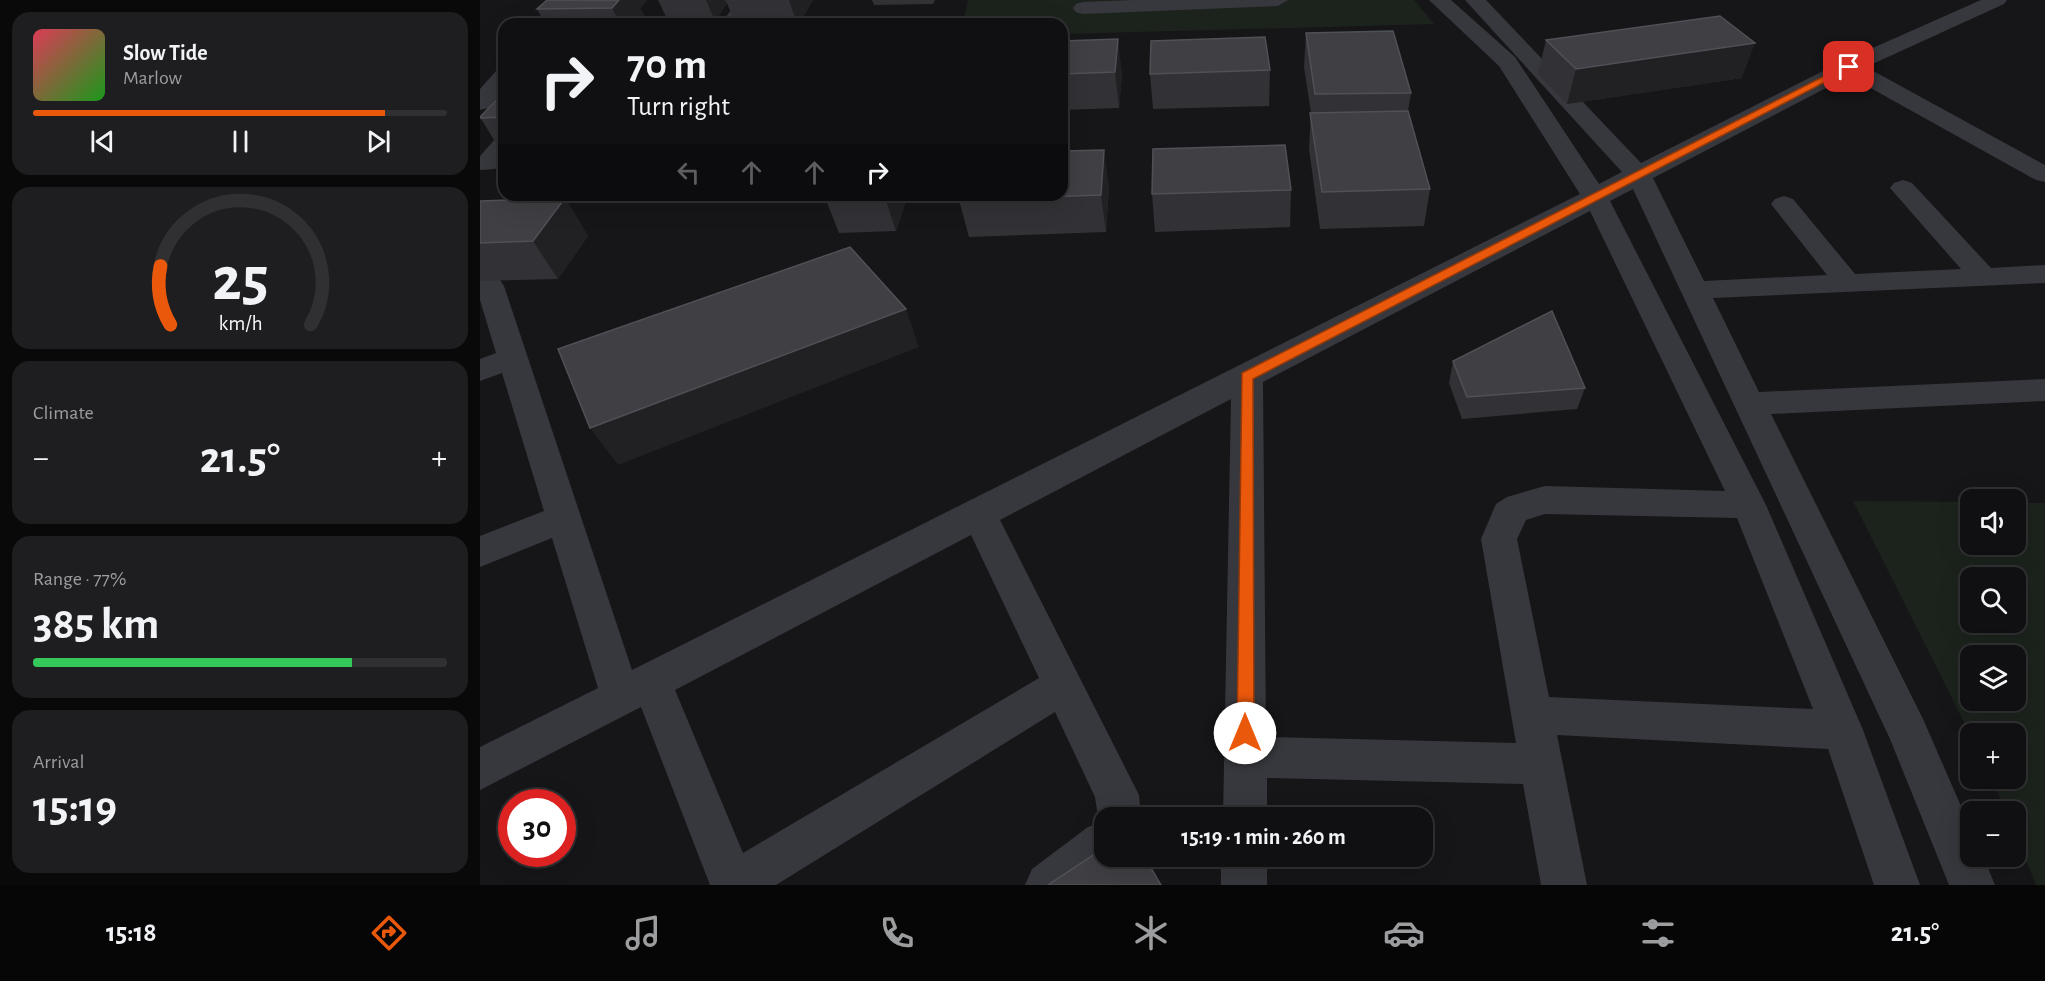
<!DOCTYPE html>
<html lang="en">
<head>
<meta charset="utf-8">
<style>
  body { margin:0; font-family:"Alegreya Sans",sans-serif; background:#1e1e20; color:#f1f3f6; height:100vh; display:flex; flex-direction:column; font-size:22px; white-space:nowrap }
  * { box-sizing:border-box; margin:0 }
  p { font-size:20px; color:#9c9d9f }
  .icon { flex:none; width:33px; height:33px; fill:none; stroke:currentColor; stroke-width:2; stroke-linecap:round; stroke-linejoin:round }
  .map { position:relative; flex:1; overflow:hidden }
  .panel { display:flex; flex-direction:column; gap:12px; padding:12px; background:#09090a; width:480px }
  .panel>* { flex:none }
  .hud { position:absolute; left:18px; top:18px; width:570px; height:183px; border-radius:18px; box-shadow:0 6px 24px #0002,0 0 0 2px #303032; background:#101012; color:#f1f3f6; overflow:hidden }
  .controls { position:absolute; left:1480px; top:489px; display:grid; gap:12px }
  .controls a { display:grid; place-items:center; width:66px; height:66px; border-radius:12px; background:#101012; box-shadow:0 6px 24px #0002,0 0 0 2px #303032; font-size:30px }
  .speed { position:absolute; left:18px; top:789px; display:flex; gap:12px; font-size:30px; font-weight:700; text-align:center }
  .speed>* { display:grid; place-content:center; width:78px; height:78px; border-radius:50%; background:#101012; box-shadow:0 6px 24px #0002,0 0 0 2px #303032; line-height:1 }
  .speed .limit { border:9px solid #d22; background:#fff; color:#111 }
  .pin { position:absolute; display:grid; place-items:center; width:51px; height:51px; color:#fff; margin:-26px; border-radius:12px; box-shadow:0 3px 9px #0006 }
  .me { position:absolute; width:66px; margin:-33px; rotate:0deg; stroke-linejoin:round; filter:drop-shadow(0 0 4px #0008) }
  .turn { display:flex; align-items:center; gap:21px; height:126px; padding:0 30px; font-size:27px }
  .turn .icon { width:78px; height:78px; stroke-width:2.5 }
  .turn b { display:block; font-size:42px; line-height:51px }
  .lanes { display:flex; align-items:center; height:57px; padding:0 30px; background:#0003; justify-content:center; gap:30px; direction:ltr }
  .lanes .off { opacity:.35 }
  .big { font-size:45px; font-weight:700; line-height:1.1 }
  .panel .card { flex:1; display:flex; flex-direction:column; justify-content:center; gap:9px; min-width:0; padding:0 21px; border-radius:18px; background:#1e1e20 }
  .panel .dial { align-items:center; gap:0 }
  .dial svg { height:156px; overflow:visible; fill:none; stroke:#303032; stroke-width:7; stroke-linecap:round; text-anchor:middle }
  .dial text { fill:#f1f3f6; stroke:none }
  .song { display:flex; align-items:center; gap:18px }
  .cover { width:72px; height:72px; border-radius:9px; background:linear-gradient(135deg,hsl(350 70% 55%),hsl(120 70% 35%)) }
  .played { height:6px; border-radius:3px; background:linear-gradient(90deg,#ea580c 85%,#303032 85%) }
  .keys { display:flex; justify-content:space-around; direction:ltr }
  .heat { display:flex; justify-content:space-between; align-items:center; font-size:33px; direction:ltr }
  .charge { height:9px; border-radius:4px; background:linear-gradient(90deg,#34c759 77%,#303032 0) }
  .trip { position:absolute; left:614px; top:807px; width:339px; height:60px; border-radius:18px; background:#101012; box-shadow:0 6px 24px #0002,0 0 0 2px #303032; font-weight:700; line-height:60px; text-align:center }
  .tab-bar { display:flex; height:96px; justify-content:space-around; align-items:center; background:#060607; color:#9c9d9f }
  .tab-bar .icon { width:42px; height:42px }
  .tab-bar .selected { color:#ea580c }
  .tab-bar b { font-size:27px; color:#f1f3f6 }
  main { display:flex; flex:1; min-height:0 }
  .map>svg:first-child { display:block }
</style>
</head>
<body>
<main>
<section class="panel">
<div class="card">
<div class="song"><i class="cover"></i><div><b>Slow Tide</b><p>Marlow</p></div></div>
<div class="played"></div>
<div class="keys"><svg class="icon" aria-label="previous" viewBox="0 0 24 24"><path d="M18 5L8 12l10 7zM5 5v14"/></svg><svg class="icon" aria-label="pause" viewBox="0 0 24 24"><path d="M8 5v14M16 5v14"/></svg><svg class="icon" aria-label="next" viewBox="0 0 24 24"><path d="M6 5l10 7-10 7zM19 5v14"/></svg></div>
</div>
<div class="card dial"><svg viewBox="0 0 100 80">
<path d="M14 69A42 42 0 1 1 86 69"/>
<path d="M14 69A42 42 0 0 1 9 39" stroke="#ea580c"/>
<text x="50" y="56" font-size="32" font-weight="700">25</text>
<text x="50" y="72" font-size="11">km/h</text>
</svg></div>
<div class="card"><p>Climate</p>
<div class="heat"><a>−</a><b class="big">21.5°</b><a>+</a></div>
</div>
<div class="card"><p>Range · 77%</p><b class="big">385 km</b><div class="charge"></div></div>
<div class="card"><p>Arrival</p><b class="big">15:19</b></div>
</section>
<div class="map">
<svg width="1565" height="885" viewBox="0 0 1565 885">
  <rect width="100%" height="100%" fill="#161618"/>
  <path fill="#1c231d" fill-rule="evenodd" d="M488 0H934L954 24 582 34V24H483Z
    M1373 501 1491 502V544H1536V503H1565V885H1556L1536 835V812L1526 811 1512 779 1536 778V734H1491V736ZM1491 578H1536V622H1491ZM1491 656H1536V700H1491Z"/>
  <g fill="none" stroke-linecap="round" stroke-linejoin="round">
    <path fill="#37383d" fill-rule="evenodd" d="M258 0H278L261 24H241Z
      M654 0H808L798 6 603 14 596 12 593 8 596 4 603 2Z
      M949 0H971L1035 57 1119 184 1142 172 985 0H1006L1161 163 1361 62 1501 0H1527L1524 4 1386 67 1565 165V182L1556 180 1369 76 1173 178 1224 281 1347 275 1291 204 1295 199 1304 196 1313 199 1375 274 1481 269 1410 188 1414 183 1423 180 1432 183 1511 268 1565 265V283L1233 298 1279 392 1565 379V401L1291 414 1443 719 1491 829V856H1503L1515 885H1469L1410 739 1153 189 1130 201 1286 505 1383 730 1440 885H1394L1348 749 1077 735 1107 885H1061L1043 784 787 778V818H743L751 399 520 520 659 795 661 818H624V856H641L606 885H545L552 869 608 827 619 823 615 797 575 712 296 885H230L161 707 0 790V747L118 688 72 538 0 567V536L64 511 22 373 0 381V359L16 353 0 300V280L10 277 20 280 24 286 152 670 1100 194 1019 66ZM1110 211 1245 491 1065 486 1027 497 1016 504 1001 539 1036 743 786 737 783 382ZM1065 514 1257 518 1333 709 1069 697 1037 539 1046 520ZM491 535 559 678 263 853 195 690Z
      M24 69V90L8 108 0 110V89L16 71Z
      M24 136V158L15 169 0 170V156L16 138Z
      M741 856H787V885H741Z"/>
  </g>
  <path fill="#323236" d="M67 0H167L160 8 166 19 162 24H65L57 9Z
    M178 0H333L319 24H255L247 3 235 21 189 23Z
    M392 0H455L453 4 394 5Z
    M826 33 931 93 928 111 950 189 944 226 840 229 829 149 831 113 824 67Z
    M1066 40 1262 78 1087 104 1058 74Z
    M582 41 642 74 639 108 582 110Z
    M790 70 789 106 673 109 670 74Z
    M24 92V153H22L0 117Z
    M629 186 626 232 489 237 479 200Z
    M811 190 810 227 675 232 672 194Z
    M344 195H428L416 231 359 233Z
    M85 198 108 236 78 279 0 281V201Z
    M973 361 1105 388 1097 409 982 419 969 383Z"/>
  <path fill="#212124" d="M139 0H167L160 8 166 19 162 24H140L132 8Z
    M226 0H245L247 3 235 21Z
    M309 0H333L319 24H317Z
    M638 39 642 74 639 108 635 72Z
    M1275 43 1262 78 1087 104 1096 69Z
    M624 150 629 186 626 232 621 195Z
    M404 195H428L416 231Z
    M85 198 108 236 78 279 53 241Z
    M426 309 439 347 138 465 110 428Z"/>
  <path fill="#3f3f44" stroke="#4f5156" stroke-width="1.5" d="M67 0H139L132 8 57 9Z
    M1240 16 1275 43 1096 69 1066 40Z
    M913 31 931 93 835 94 826 33Z
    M785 37 790 70 670 74 671 41Z
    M638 39 635 72 582 74V41Z
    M24 92V117L0 118V117Z
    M928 111 950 189 842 192 830 113Z
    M805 145 811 190 672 194 673 149Z
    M624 150 621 195 479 200 480 195H582V151Z
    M85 198 53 241 0 243V201Z
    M370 247 426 309 110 428 78 349Z
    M1072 311 1105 388 987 397 973 361Z
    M624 848V856H664L681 885H568Z"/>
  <path fill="#ea580c" stroke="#983908" stroke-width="1.5" d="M1366 65 1374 67 773 379 774 733 771 739 765 741 759 739 757 733 762 373Z"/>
</svg>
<div class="controls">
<a><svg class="icon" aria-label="sound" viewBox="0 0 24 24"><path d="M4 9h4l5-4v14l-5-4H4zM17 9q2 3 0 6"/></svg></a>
<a><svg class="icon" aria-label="search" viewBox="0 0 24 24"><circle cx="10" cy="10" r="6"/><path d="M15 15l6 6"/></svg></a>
<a><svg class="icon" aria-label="layers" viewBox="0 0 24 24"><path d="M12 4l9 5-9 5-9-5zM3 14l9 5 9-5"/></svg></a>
<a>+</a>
<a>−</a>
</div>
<div class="speed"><div class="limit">30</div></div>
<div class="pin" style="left:1369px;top:67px;background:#d93025"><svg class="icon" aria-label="arrive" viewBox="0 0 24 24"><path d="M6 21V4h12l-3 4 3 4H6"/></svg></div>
<svg class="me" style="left:765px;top:733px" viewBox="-20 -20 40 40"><circle r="19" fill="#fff"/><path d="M0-13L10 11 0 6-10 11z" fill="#ea580c"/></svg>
<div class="trip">15:19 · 1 min · 260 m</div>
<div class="hud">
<div class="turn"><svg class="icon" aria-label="right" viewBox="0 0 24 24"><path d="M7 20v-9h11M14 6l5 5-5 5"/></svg><div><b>70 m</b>Turn right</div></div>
<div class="lanes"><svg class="icon off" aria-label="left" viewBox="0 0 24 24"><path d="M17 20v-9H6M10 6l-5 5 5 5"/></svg><svg class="icon off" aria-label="ahead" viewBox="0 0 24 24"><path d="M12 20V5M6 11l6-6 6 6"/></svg><svg class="icon off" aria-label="ahead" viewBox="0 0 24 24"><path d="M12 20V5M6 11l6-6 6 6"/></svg><svg class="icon" aria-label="right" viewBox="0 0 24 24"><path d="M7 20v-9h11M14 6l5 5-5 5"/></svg></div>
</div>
</div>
</main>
<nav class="tab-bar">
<b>15:18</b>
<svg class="icon selected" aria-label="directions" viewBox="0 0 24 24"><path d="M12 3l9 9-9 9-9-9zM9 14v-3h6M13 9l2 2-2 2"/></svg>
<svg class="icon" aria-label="music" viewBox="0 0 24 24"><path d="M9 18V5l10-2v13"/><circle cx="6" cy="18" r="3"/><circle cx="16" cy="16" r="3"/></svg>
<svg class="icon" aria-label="phone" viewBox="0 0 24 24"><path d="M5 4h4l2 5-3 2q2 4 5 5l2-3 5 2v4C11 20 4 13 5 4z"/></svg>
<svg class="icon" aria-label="climate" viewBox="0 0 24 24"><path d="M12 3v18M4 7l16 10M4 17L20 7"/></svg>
<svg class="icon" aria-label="car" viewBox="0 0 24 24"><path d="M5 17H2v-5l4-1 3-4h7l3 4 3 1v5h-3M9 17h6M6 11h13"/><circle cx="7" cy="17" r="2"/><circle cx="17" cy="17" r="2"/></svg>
<svg class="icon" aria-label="filters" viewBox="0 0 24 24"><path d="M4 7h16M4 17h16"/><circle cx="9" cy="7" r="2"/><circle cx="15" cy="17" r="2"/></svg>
<b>21.5°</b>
</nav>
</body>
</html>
